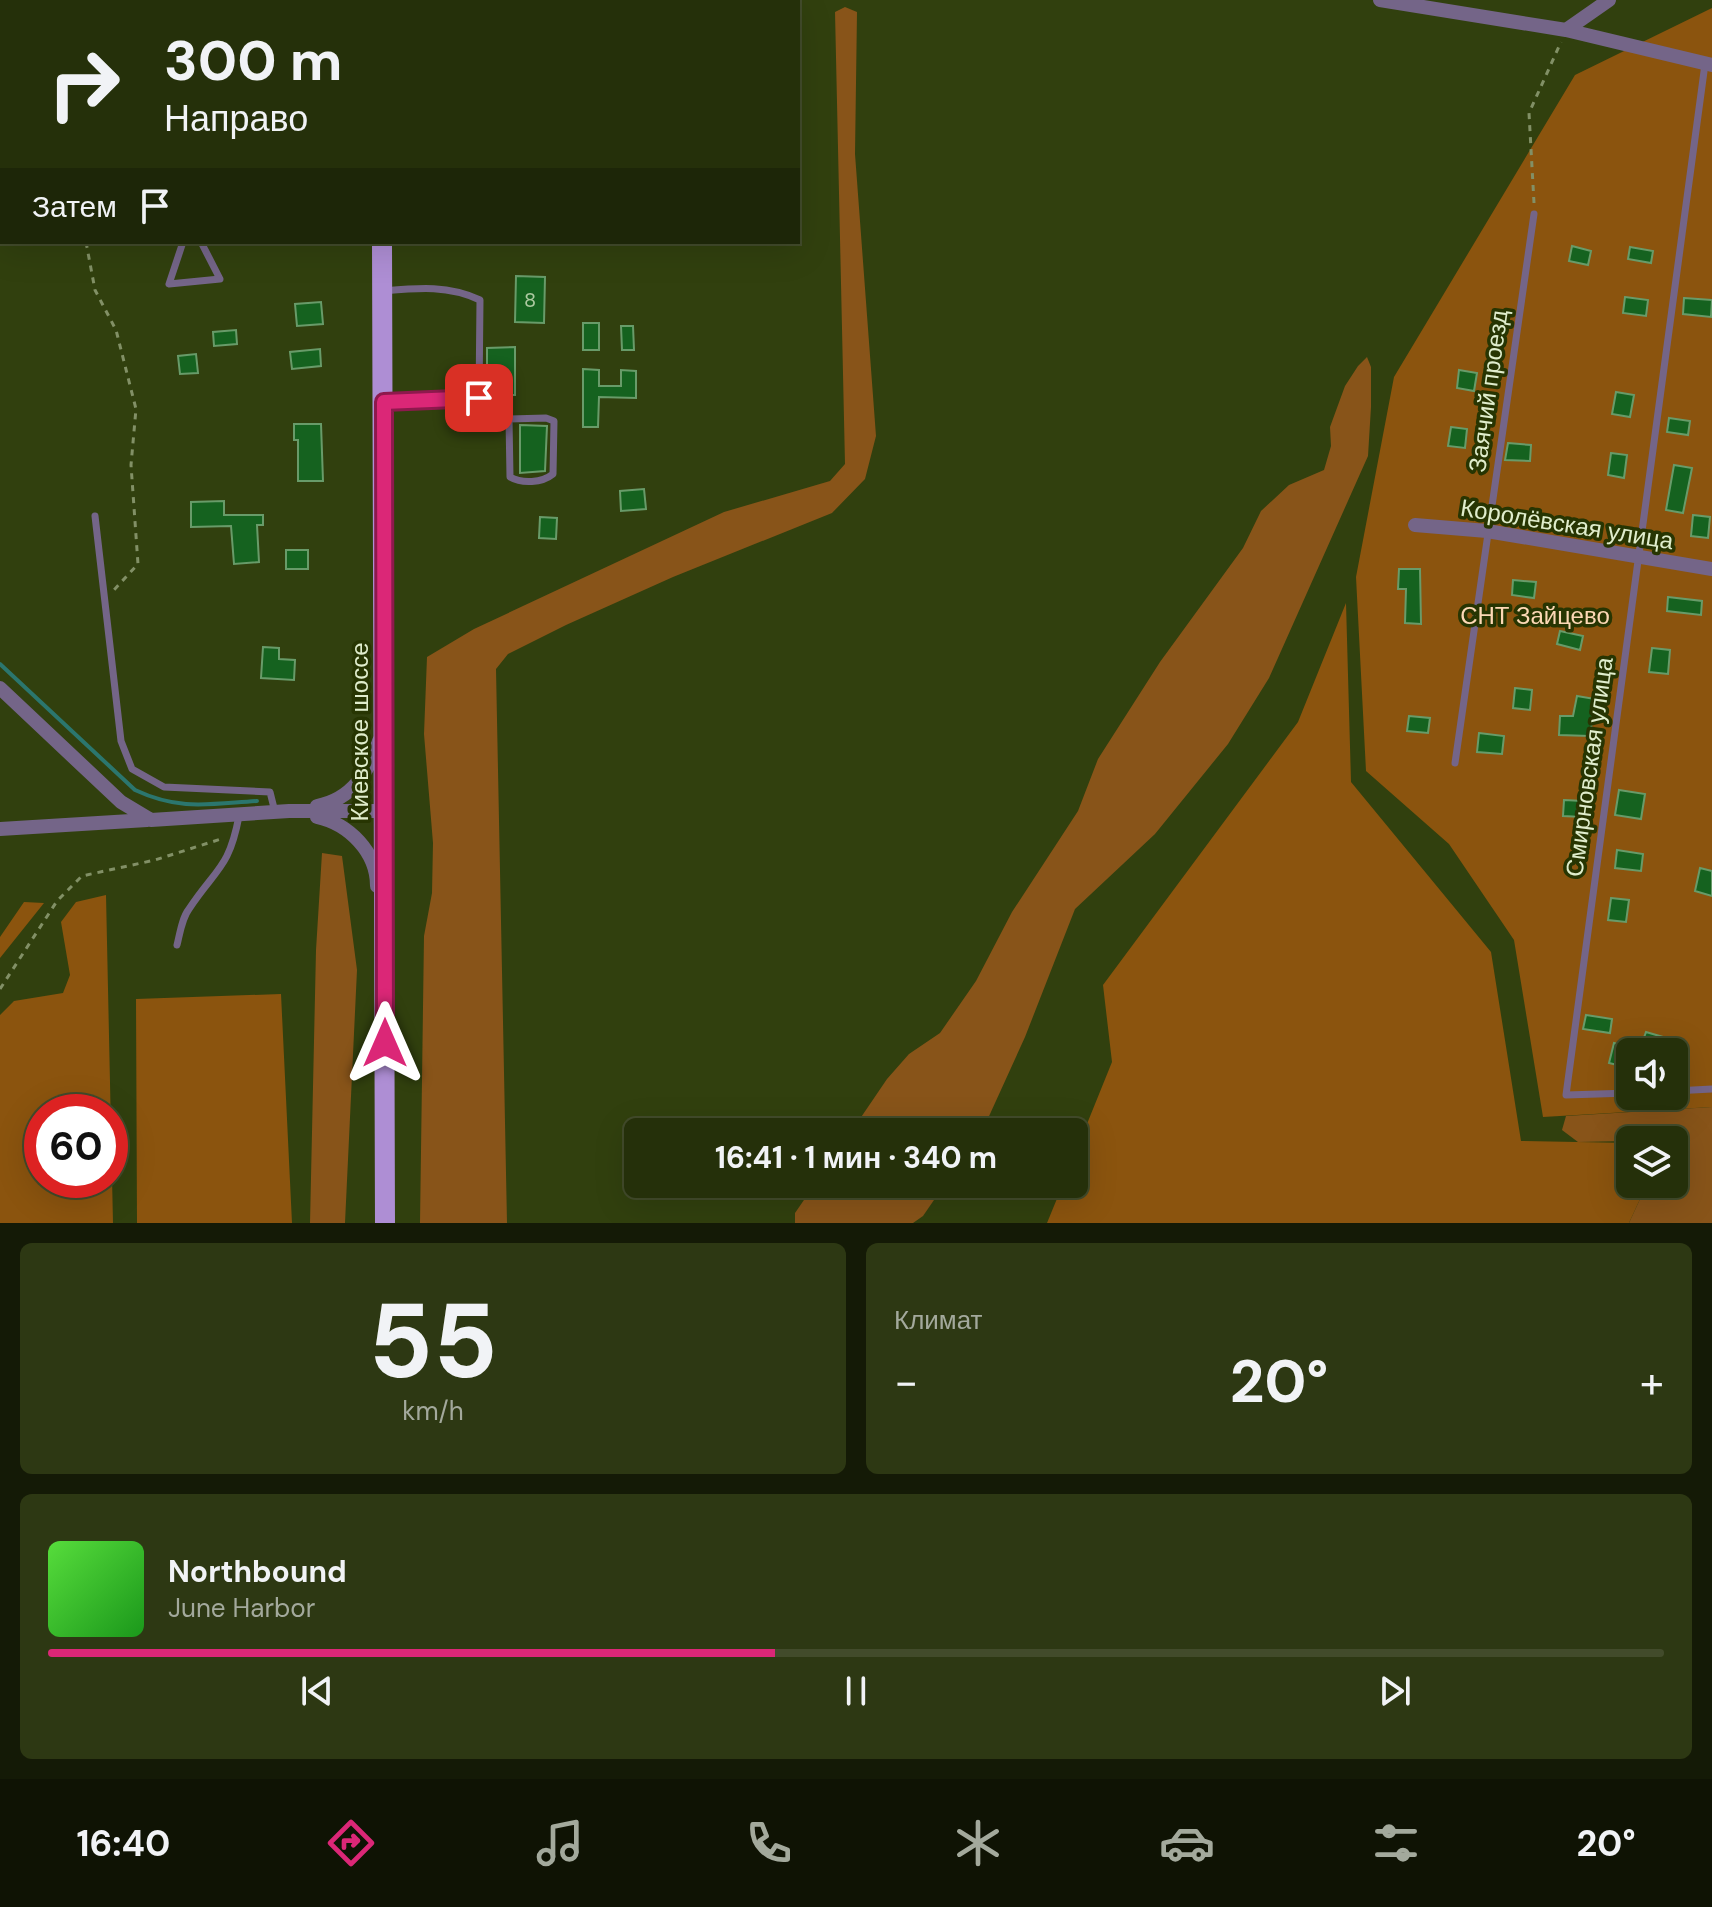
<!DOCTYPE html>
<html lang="ru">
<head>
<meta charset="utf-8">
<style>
  body { margin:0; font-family:"DM Sans",sans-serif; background:#2d3813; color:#f1f3f6; height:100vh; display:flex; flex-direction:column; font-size:30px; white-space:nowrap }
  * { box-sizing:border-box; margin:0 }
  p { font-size:26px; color:#a3a99c }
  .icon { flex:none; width:44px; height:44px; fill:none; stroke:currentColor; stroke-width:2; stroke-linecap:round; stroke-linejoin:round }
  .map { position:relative; height:1223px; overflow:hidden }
  .details { display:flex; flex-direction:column; gap:20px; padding:20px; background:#141a06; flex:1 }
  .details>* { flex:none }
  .guide { position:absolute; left:0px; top:0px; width:800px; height:244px; box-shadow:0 8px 32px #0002,0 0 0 2px #424b2b; background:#25300a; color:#f1f3f6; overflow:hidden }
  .controls { position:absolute; left:1616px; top:1038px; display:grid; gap:16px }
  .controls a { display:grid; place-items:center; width:72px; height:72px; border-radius:12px; background:#25300a; box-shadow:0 8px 32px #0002,0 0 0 2px #424b2b; font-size:40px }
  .speed { position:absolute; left:24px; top:1094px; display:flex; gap:16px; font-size:40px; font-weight:700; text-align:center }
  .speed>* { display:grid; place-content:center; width:104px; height:104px; border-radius:50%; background:#25300a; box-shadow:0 8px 32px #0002,0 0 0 2px #424b2b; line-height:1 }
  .speed .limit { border:12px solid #d22; background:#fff; color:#111 }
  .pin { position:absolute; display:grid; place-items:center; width:68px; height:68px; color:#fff; margin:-34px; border-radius:16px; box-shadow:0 4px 12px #0006 }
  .me { position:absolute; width:88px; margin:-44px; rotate:0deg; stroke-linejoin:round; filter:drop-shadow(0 0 6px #0008) }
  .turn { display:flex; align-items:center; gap:28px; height:168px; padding:0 32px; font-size:36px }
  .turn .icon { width:104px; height:104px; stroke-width:2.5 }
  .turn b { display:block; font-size:56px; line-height:68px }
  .then { display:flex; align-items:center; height:76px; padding:0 32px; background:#0003; gap:16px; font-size:30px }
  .big { font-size:60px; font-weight:700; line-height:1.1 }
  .details .widget { flex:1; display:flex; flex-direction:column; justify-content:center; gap:12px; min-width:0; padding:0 28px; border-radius:12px; background:#2d3813 }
  .details .dial { align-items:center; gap:0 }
  .dial b { font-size:104px; line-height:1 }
  .song { display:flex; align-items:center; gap:24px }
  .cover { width:96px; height:96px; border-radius:12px; background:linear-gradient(135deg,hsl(110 70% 55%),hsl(120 70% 35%)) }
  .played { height:8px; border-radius:4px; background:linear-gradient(90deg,#db2777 45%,#424b2b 45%) }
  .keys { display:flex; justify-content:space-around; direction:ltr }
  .heat { display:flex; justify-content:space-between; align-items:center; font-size:44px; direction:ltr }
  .details .tiles { flex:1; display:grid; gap:20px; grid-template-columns:1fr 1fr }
  .widget:last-child { grid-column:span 2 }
  .trip { position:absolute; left:624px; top:1118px; width:464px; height:80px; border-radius:12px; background:#25300a; box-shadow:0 8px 32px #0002,0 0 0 2px #424b2b; font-weight:700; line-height:80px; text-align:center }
  .menu { display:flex; height:128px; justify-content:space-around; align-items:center; background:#0f1304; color:#a3a99c }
  .menu .icon { width:56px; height:56px }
  .menu .on { color:#db2777 }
  .menu b { font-size:36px; color:#f1f3f6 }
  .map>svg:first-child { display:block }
</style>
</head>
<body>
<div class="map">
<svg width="1712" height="1223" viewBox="0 0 1712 1223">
  <rect width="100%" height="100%" fill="#31400e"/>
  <path fill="#8b540e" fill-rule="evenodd" d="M1712 8V1107L1543 1117 1514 940 1449 844 1366 771 1356 577 1394 377 1575 75ZM1630 1052H1674V1096H1630Z
    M1346 603 1351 782 1491 952 1521 1141 1630 1143V1184H1647L1629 1223H1047L1063 1184H1074V1156L1112 1062 1103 985 1298 722Z
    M106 895 113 1223H0V1015L14 1001 63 993 70 975 61 922 76 902ZM42 1112H110V1180H42Z
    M24 902 44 903 0 958V937Z
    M281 994 292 1223H137L136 999Z"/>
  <path fill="#885419" d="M845 7 857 12 855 154 876 436 865 479 832 513 673 577 566 625 508 654 496 669 507 1223H420L424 936 432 893 433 843 424 734 427 657 474 629 724 512 830 481 845 464 835 12Z
    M1367 357 1371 367V407L1368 456 1269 678 1228 744 1155 834 1075 909 1025 1037 985 1125 981 1132H851L887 1079 909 1054 940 1033 976 981 1012 912 1078 811 1098 759 1160 662 1243 548 1261 511 1289 485 1324 470 1331 446 1330 427 1345 386 1358 366Z
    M322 853 342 856 357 970 345 1223H310L316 950Z
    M1712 1107V1223H1629L1647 1184H1674V1140L1578 1142 1562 1130 1566 1116Z
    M815 1184H945L923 1216 913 1223H795V1213Z"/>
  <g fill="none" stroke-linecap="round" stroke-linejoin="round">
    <path stroke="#2b766e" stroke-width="4" d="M0 664 135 790C180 811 209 804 257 801"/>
  </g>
  <path fill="#15621f" stroke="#689b69" stroke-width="2" d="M1572 246 1591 251 1588 265 1569 261Z
    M1630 247 1653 251 1651 263 1628 259Z
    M516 276 545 277 544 323 515 322Z
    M1625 297 1648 300 1646 316 1623 313Z
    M1684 298 1712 300 1711 317 1683 314Z
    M321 302 323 324 297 326 295 304Z
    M583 323H599V350H583Z
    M621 326H633L634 350H622Z
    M236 330 237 344 214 346 213 332Z
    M515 347V395H487V348Z
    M320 349 321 366 292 369 290 352Z
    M196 354 198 373 180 374 178 356Z
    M583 369 599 370V386H621V370L636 371V398L599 397 598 427H583Z
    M1459 370 1477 373 1474 391 1457 388Z
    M1616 392 1634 395 1630 417 1612 414Z
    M1669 418 1690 421 1688 435 1667 432Z
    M294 424H321L323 481H298V440H294Z
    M520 425 547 426 545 471 520 473Z
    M1451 427 1467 429 1465 448 1448 446Z
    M1508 443 1531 445 1530 461 1505 460Z
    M1611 453 1627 455 1624 478 1608 475Z
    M1674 465 1692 468 1683 513 1666 510Z
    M644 489 646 509 621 511 620 491Z
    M224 501V515H263V525H257L259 562 234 564 231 526 191 527V502Z
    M1693 515 1710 517 1708 538 1691 536Z
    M540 517 557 518 556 539 539 538Z
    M286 550H308V569H286Z
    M1399 569H1420L1421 624 1405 623 1406 589H1398Z
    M1513 580 1536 582 1534 598 1512 595Z
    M1668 597 1702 601 1701 615 1667 611Z
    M1560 631 1583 636 1580 650 1557 644Z
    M263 647 279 648V659L295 660 294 680 261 678Z
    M1652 648 1670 650 1668 674 1649 672Z
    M1515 688 1532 690 1530 710 1513 708Z
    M1577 696 1595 699 1590 736 1559 735 1560 716H1573Z
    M1409 716 1430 718 1428 733 1407 731Z
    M1479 733 1504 736 1502 754 1477 752Z
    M1619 790 1645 794 1641 819 1615 815Z
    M1564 800 1583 801 1582 817 1563 816Z
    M1617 850 1643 854 1641 871 1615 868Z
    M1700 868 1712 871V896L1695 891Z
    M1611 898 1629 900 1626 922 1608 920Z
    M1586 1015 1612 1019 1610 1033 1583 1029Z
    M1646 1032 1663 1037 1658 1052 1640 1049Z
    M1614 1043 1630 1047V1068L1609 1063Z"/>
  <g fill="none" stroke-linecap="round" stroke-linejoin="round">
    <path stroke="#829066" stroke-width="3" stroke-dasharray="6 6" stroke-linecap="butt" d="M1534 203 1529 113 1561 42
      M86 242 95 290 116 330 136 409 131 465 138 564 113 591
      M0 989 57 901 82 876 155 860 224 838"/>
    <path stroke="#746588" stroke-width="7" d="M0 145 2 144
      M183 242 169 284 220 279 201 242
      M383 291C418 288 448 285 480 300L479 398 509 419 510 477C522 484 542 483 553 474L554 421 546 418 509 419
      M386 402 479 398
      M95 516 121 741 132 769 164 787 270 792 275 812
      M1455 763 1534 214
      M177 945C180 933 182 918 189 909 216 868 229 869 239 816
      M1674 1091 1712 1089
      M1630 1093 1566 1095 1705 64"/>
    <path stroke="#746588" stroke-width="14" d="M1380 0 1566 30 1712 65
      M665 2 768 0
      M0 13H2
      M1566 30 1609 0
      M1415 525 1487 531 1712 569
      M0 688 121 802 151 820 289 811H385
      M317 806C353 799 368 772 379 741
      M317 817C349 824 377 852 377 886
      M0 829 147 820"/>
    <path stroke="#ae8ed4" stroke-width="20" d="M385 0V2
      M382 242 385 1223"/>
  </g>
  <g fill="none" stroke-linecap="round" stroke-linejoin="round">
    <defs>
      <path id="route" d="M385 1043 384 402 479 398"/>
    </defs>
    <use href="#route" stroke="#8e194d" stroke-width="20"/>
    <use href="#route" stroke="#db2777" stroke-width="14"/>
  </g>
  <g text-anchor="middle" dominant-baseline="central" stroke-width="7" stroke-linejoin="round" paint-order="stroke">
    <g font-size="20" fill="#adcaa1">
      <text x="530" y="300">8</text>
    </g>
    <g font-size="24" fill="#e0edcc" stroke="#273502">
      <text transform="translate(1488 391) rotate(-82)">Заячий проезд</text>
      <text transform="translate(1567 524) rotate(9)">Королёвская улица</text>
      <text transform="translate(359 732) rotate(-90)">Киевское шоссе</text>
      <text transform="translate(1589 767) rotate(-82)">Смирновская улица</text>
    </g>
    <g font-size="24" fill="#fdd8b5" stroke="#273502">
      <text x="1535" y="615">СНТ Зайцево</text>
    </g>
  </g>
</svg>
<div class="controls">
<a><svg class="icon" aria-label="sound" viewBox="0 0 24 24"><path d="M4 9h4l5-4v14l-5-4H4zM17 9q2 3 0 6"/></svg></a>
<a><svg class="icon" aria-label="layers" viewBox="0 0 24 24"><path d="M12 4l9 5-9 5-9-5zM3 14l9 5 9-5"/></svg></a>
</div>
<div class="speed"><div class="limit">60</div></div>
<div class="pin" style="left:479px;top:398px;background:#d93025"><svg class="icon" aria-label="arrive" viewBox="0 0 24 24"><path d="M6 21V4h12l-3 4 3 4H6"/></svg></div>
<svg class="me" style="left:385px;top:1043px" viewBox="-20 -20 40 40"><path d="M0-17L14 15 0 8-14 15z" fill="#db2777" stroke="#fff" stroke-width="4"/></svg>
<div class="trip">16:41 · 1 мин · 340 m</div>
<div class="guide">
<div class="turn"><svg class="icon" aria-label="right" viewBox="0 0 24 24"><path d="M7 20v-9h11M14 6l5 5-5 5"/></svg><div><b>300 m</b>Направо</div></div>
<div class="then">Затем<svg class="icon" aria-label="arrive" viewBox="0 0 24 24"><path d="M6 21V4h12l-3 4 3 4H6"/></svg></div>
</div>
</div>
<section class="details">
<div class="tiles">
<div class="widget dial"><b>55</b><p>km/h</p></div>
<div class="widget"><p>Климат</p>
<div class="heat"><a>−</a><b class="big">20°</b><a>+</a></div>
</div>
<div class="widget">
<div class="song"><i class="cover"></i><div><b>Northbound</b><p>June Harbor</p></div></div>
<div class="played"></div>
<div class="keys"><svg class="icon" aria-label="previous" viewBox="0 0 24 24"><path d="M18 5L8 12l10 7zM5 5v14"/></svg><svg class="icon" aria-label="pause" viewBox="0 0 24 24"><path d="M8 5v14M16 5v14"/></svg><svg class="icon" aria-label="next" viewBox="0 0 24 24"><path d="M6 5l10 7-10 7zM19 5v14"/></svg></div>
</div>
</div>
</section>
<nav class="menu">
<b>16:40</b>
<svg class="icon on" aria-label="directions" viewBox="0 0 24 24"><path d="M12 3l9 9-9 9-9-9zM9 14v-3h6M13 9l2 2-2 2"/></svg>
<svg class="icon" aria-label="music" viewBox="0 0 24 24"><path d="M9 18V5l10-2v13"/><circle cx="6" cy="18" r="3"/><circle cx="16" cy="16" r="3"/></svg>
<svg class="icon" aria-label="phone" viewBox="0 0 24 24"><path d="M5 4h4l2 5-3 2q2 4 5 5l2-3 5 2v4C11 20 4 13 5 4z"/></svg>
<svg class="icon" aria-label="climate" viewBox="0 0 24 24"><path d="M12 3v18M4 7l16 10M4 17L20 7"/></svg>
<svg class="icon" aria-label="car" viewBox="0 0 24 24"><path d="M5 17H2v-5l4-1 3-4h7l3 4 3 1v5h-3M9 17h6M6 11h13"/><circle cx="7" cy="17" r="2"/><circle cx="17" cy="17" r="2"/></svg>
<svg class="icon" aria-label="filters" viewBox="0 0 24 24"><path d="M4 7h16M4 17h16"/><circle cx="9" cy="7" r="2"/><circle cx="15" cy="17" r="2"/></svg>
<b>20°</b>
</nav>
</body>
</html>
